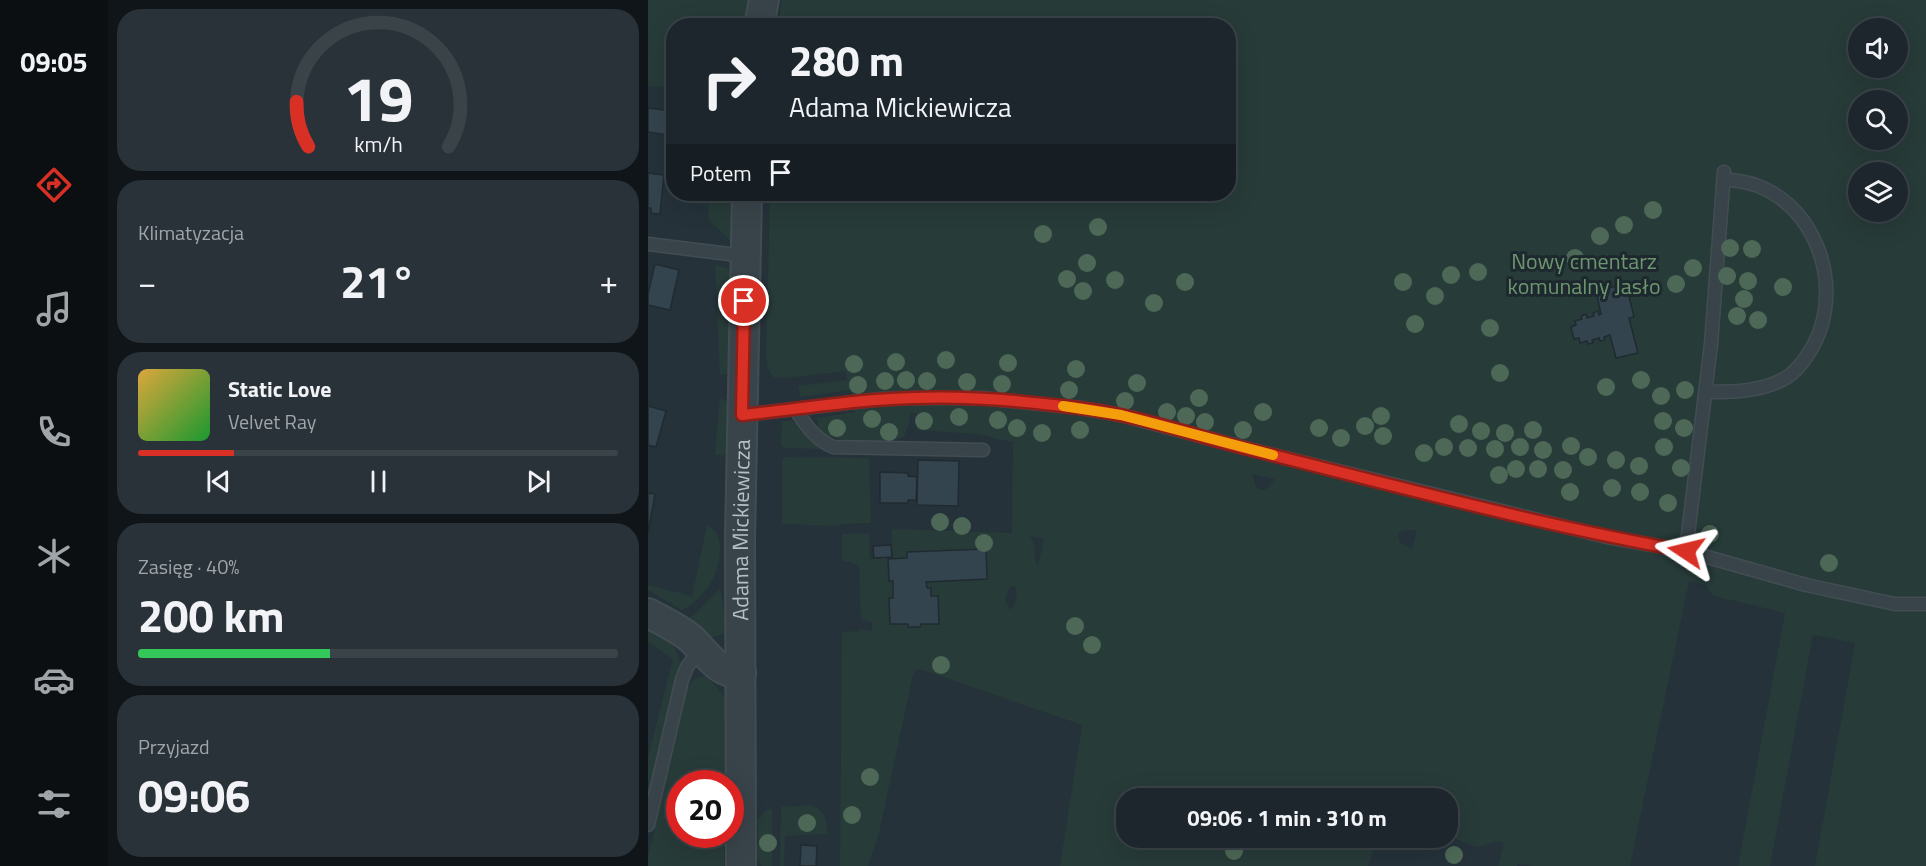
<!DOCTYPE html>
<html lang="pl">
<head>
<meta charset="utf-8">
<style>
  body { margin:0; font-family:"Titillium Web",sans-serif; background:#293238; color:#f1f3f6; height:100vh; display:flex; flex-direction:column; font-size:22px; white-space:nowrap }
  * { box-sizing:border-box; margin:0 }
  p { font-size:20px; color:#a0a5a9 }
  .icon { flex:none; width:33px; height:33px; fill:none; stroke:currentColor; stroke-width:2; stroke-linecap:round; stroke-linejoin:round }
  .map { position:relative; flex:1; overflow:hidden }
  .panel { display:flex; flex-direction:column; gap:9px; padding:9px; background:#0f1518; width:540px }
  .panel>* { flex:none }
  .guide { position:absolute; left:18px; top:18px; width:570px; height:183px; border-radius:24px; box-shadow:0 6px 24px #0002,0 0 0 2px #3a4348; background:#1c262c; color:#f1f3f6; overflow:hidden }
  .fabs { position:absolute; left:1200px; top:18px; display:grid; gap:12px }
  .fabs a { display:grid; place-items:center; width:60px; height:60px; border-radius:50%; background:#1c262c; box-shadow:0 6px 24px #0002,0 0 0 2px #3a4348; font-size:30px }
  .speed { position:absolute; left:18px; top:770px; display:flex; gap:12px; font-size:30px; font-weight:700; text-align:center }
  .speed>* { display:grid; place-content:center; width:78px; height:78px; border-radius:50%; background:#1c262c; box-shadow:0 6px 24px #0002,0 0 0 2px #3a4348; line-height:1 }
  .speed .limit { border:9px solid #d22; background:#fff; color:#111 }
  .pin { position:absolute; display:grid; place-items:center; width:51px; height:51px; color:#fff; margin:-26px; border:3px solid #fff; border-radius:50%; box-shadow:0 2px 6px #0007 }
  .me { position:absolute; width:66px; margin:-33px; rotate:280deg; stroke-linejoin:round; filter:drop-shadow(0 0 4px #0008) }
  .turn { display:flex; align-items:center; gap:21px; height:126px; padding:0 24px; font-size:27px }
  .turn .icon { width:78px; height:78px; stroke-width:2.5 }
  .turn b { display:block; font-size:42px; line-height:51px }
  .then { display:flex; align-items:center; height:57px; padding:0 24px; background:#0003; gap:12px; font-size:22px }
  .big { font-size:45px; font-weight:700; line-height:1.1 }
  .panel .widget { flex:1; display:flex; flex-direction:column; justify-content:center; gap:9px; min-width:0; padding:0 21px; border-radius:24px; background:#293238 }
  .panel .dial { align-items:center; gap:0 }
  .dial svg { height:156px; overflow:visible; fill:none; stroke:#3a4348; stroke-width:7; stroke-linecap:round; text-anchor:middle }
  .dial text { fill:#f1f3f6; stroke:none }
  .song { display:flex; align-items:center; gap:18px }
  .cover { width:72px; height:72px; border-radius:9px; background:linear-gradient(135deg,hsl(40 70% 55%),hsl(130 70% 35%)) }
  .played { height:6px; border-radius:3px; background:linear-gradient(90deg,#d93025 20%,#3a4348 20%) }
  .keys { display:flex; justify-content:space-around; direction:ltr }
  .heat { display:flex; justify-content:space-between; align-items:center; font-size:33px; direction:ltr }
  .charge { height:9px; border-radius:4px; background:linear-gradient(90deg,#34c759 40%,#3a4348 0) }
  .trip { position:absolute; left:468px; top:788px; width:342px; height:60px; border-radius:24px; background:#1c262c; box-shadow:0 6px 24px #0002,0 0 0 2px #3a4348; font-weight:700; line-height:60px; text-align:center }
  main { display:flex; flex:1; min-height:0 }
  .menu { display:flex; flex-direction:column; width:108px; justify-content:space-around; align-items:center; background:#0b0f12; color:#a0a5a9 }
  .menu .icon { width:42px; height:42px }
  .menu .selected { color:#d93025 }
  .menu b { font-size:27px; color:#f1f3f6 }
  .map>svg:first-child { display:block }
</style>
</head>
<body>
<main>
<nav class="menu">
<b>09:05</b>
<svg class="icon selected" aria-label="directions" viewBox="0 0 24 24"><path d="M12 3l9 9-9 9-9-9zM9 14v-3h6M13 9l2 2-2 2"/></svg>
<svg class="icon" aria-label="music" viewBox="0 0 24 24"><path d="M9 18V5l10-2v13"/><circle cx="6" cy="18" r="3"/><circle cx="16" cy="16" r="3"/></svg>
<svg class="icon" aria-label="phone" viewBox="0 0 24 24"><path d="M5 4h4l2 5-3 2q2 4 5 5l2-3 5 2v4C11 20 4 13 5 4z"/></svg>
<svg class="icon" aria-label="climate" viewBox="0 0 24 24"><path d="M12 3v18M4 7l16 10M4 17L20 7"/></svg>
<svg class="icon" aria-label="car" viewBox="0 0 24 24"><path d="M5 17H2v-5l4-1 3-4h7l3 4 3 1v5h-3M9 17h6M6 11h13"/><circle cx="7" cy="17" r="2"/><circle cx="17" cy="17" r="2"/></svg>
<svg class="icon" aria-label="filters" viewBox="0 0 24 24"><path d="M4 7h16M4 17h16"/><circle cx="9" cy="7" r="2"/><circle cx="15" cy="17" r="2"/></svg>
</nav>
<section class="panel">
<div class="widget dial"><svg viewBox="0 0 100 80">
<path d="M14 69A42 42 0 1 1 86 69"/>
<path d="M14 69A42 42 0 0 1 8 46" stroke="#d93025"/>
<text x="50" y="56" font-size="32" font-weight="700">19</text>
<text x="50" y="72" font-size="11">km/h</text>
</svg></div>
<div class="widget"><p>Klimatyzacja</p>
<div class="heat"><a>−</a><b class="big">21°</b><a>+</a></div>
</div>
<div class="widget">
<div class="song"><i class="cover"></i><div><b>Static Love</b><p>Velvet Ray</p></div></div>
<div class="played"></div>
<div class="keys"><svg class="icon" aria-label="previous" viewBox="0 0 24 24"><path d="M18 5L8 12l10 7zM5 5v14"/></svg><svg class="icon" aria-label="pause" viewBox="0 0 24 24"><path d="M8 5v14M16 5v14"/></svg><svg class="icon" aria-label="next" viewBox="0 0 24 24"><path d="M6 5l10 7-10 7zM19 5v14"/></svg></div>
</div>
<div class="widget"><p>Zasięg · 40%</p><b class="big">200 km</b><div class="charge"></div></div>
<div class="widget"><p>Przyjazd</p><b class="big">09:06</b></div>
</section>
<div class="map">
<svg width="1278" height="866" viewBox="0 0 1278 866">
  <rect width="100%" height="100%" fill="#25323a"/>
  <path fill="#273b39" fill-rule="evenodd" d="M0 0H100L95 25 26 26 25 88 0 86Z
    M134 0H1278V866H1167L1207 643 1165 635 1122 866H1090L1137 613 1066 596 1060 590 1058 585 1041 581 982 866H886L869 864V866H850L856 843 849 841 829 847 800 836V798H478V837H730L720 866H412L434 725 272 669 267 671 265 675 231 833 220 866H192L194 632 210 631 211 629 224 631V622L213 619 211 566 203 562 194 561V534L221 533 222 559 244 557V529L364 533 365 442 329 434 269 430V413H262L261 423 256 437C237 444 193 442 173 434L168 418 207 412 202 390 152 397 150 386 199 380 197 371 138 378 125 377 120 369 118 356 122 194H580V26L130 25ZM1210 28H1250V68H1210ZM1210 100H1250V140H1210ZM1210 172H1250V212H1210ZM604 474 626 479V480L620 488 613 490 608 487ZM759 530H769L764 549 752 543 750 535 753 531ZM381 536 396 539 390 566C383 556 391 545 381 536ZM366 585C371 592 368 604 362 610L357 600 360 590Z
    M61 194H88L87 245 60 219Z
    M67 265 80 268 84 283 82 370 78 374 72 375Z
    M72 398 82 403 85 456 67 455Z
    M142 420 149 424 174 449 136 448 133 444 134 422Z
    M136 457 221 458 223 523 195 524 190 526 134 524V461Z
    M59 525C82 535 70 574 59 589 52 597 43 606 34 610L0 590V585L44 596Z
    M72 589 79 627 78 632C60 644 49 632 33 622L46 615Z
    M0 628C18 639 30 643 32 666L0 801V758L25 659 0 642Z
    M59 676 76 696 81 714 79 783H32V834H77L76 866H0V857L40 686 49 677Z
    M163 805C178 811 179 820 179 834L137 836 136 866H132L133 807Z
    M124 808V866H114L109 858 110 819 116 812Z"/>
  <path fill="#34444e" stroke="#202b31" stroke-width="1.5" d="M0 108 23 111 20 135 0 132Z
    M0 173 16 175 12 214 3 213V208H0Z
    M7 264 31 270 22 310 0 305V294Z
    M978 284 986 317 981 318 990 353 968 358 962 335 956 337 957 340 952 341 951 338 944 340 945 343 940 344 939 341 932 343 931 338 926 339 923 327 928 325 927 321 934 319 933 316 938 314 939 318 946 316 945 313 950 311 951 315 953 314 948 291Z
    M0 406 18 411 8 447 0 445Z
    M270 460 311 461 310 506 269 505Z
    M232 472 260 473V476L269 477 268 500H260V503H232Z
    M0 493 7 494 0 533Z
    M243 545 244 557 226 558 225 546Z
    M338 549 339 579 278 582 279 588H283V596H290L291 624H273L272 627H260V624H242L241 598H245V581H241L240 559 259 558V552Z
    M153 845 169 846 168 866H152Z"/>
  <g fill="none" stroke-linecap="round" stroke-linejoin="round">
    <defs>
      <path id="service" d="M0 244 97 256
        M1057 392C1083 392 1110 392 1134 380 1148 373 1157 360 1165 346 1202 278 1158 179 1075 180
        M147 409C158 425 167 439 185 447L335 450
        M94 415 234 399 267 398H334L433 408 473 415 597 448 959 537 1038 551 1158 585 1247 604H1278
        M1038 551 1063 344 1076 172
        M0 825 34 680 39 667 52 649"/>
      <g id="tertiary">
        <path d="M111 26 116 0"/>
        <path d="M0 613C14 620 28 627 41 637 57 650 69 675 93 673"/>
        <path id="s1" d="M93 866 92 537 99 194"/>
      </g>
    </defs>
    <use href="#service" stroke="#424d53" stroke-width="15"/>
    <use href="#tertiary" stroke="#424d53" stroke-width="32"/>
    <use href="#service" stroke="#39444a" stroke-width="12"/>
    <use href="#tertiary" stroke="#39444a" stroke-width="28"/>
  </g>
  <g fill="#4d6857">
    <circle cx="1005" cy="210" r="9"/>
    <circle cx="976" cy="225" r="9"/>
    <circle cx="450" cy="227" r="9"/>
    <circle cx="395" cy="234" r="9"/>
    <circle cx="952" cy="236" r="9"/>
    <circle cx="1082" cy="248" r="9"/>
    <circle cx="1104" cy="249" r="9"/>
    <circle cx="927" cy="258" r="9"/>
    <circle cx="439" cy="263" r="9"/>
    <circle cx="1045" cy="268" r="9"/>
    <circle cx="830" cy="272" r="9"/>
    <circle cx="803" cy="275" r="9"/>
    <circle cx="1079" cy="276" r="9"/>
    <circle cx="419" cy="279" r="9"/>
    <circle cx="467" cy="280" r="9"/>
    <circle cx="1100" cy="281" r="9"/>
    <circle cx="537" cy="282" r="9"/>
    <circle cx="755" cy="282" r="9"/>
    <circle cx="1028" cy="284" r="9"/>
    <circle cx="1135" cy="287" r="9"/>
    <circle cx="435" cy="291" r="9"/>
    <circle cx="787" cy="296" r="9"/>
    <circle cx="1096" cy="299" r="9"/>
    <circle cx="506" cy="303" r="9"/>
    <circle cx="1089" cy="316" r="9"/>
    <circle cx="1110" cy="320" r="9"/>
    <circle cx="767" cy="324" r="9"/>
    <circle cx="842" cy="328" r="9"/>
    <circle cx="298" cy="360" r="9"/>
    <circle cx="248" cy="362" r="9"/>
    <circle cx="360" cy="363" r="9"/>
    <circle cx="206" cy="364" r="9"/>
    <circle cx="428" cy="369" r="9"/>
    <circle cx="852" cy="373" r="9"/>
    <circle cx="258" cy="380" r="9"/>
    <circle cx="993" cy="380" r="9"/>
    <circle cx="237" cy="381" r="9"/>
    <circle cx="279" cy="381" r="9"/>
    <circle cx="319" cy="382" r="9"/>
    <circle cx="489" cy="383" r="9"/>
    <circle cx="354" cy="384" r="9"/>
    <circle cx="210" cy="385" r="9"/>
    <circle cx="958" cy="387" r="9"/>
    <circle cx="421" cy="390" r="9"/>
    <circle cx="1037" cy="390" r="9"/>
    <circle cx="1013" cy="396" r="9"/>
    <circle cx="551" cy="398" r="9"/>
    <circle cx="477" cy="401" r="9"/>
    <circle cx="519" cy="412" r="9"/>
    <circle cx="615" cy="412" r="9"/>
    <circle cx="538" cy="416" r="9"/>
    <circle cx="733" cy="416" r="9"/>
    <circle cx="311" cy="417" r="9"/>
    <circle cx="224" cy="419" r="9"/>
    <circle cx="350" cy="420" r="9"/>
    <circle cx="276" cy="421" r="9"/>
    <circle cx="1015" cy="421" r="9"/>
    <circle cx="557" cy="422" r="9"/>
    <circle cx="811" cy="424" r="9"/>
    <circle cx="717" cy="426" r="9"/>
    <circle cx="189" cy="428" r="9"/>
    <circle cx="369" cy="428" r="9"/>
    <circle cx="671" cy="428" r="9"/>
    <circle cx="1036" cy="428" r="9"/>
    <circle cx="432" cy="430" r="9"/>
    <circle cx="595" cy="430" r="9"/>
    <circle cx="885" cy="430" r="9"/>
    <circle cx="833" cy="431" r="9"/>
    <circle cx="241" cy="432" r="9"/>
    <circle cx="394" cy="433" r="9"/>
    <circle cx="857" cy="433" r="9"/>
    <circle cx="735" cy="436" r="9"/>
    <circle cx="693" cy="438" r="9"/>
    <circle cx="923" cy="446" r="9"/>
    <circle cx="796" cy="447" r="9"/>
    <circle cx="872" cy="447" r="9"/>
    <circle cx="1016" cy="447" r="9"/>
    <circle cx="820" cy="448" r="9"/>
    <circle cx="847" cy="449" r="9"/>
    <circle cx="895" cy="450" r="9"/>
    <circle cx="776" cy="453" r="9"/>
    <circle cx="940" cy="457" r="9"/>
    <circle cx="968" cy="460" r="9"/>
    <circle cx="991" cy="466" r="9"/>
    <circle cx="1033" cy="468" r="9"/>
    <circle cx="868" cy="469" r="9"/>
    <circle cx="890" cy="469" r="9"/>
    <circle cx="915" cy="470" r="9"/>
    <circle cx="851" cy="475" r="9"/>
    <circle cx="964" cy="488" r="9"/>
    <circle cx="922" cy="492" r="9"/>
    <circle cx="992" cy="492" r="9"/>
    <circle cx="1020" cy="503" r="9"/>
    <circle cx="292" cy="522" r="9"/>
    <circle cx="314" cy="526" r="9"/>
    <circle cx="1062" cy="534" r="9"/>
    <circle cx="336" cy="543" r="9"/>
    <circle cx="1181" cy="563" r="9"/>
    <circle cx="427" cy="626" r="9"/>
    <circle cx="444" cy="645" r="9"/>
    <circle cx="293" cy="665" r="9"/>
    <circle cx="222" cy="777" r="9"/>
    <circle cx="204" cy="815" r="9"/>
    <circle cx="159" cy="823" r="9"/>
    <circle cx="120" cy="843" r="9"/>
    <circle cx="586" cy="851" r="9"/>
    <circle cx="806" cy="855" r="9"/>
  </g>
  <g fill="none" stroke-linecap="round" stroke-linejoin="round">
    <defs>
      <path id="route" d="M96 301 94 415C152 409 210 399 267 398 322 396 377 401 431 408 489 415 544 435 600 449 745 485 890 525 1038 551"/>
    </defs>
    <use href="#route" stroke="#8d1f18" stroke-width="15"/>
    <use href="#route" stroke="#d93025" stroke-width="10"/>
    <path stroke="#f59e0b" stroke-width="10" d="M415 406 473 415 625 455"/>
  </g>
  <g text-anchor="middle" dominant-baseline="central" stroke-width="6" stroke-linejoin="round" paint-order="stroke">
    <g font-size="22" fill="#6d956e" stroke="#1e292f">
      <text x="936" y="261">Nowy cmentarz<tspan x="936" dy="25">komunalny Jasło</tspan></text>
    </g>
    <g font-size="22" fill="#b4bfc6" stroke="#1e292f">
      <text stroke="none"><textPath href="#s1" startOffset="336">Adama Mickiewicza</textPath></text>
    </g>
  </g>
</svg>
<div class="fabs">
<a><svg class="icon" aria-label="sound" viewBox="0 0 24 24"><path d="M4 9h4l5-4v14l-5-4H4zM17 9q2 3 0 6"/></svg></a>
<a><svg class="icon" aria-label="search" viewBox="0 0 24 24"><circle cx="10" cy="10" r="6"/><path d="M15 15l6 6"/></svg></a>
<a><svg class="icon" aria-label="layers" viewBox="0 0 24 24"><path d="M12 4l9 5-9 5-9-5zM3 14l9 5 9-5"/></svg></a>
</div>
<div class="speed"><div class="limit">20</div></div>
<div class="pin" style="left:96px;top:301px;background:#d93025"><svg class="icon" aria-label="arrive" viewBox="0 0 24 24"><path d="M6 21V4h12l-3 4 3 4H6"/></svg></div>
<svg class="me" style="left:1038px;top:551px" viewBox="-20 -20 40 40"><path d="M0-17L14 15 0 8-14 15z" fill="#d93025" stroke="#fff" stroke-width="4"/></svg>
<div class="trip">09:06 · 1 min · 310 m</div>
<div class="guide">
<div class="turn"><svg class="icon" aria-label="right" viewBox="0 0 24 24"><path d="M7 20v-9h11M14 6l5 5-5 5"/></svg><div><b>280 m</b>Adama Mickiewicza</div></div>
<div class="then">Potem<svg class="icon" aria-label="arrive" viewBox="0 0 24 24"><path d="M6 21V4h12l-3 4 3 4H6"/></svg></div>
</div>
</div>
</main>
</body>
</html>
